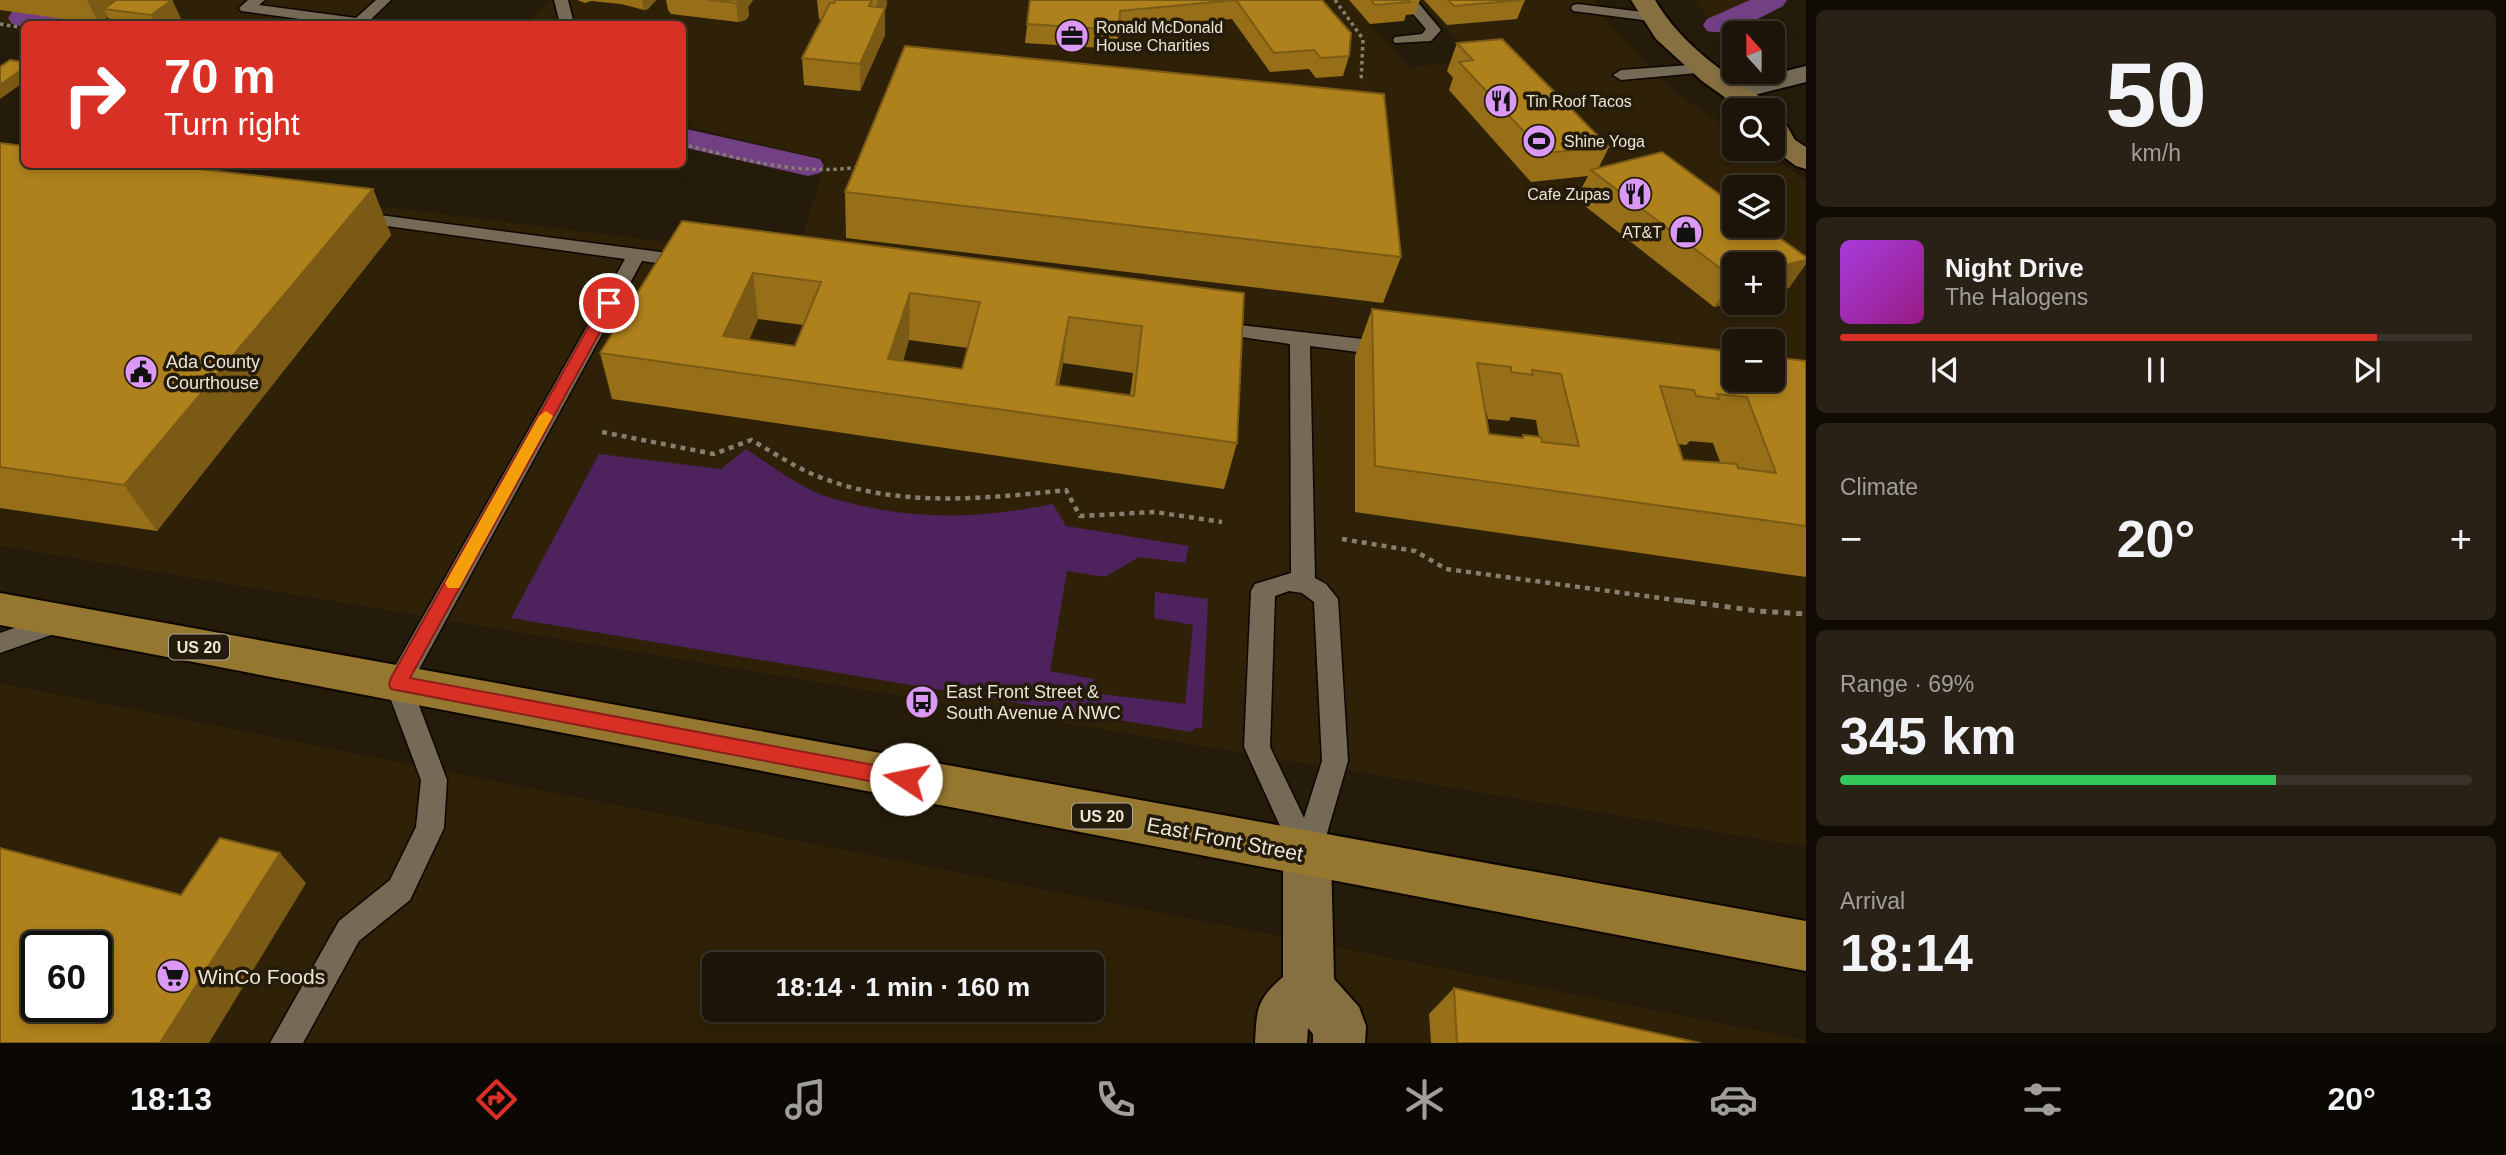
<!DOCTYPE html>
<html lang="en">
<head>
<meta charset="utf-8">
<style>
  body { margin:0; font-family:Arial,sans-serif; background:#292116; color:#f1f3f6; height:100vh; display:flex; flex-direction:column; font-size:26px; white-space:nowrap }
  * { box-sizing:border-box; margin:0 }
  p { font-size:23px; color:#a09e9c }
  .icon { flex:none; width:38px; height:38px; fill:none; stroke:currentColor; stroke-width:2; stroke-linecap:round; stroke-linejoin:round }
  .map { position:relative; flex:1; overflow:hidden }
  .panel { display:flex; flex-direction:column; gap:10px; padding:10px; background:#0f0b04; width:700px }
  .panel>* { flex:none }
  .guide { position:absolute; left:21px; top:21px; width:665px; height:147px; border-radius:10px; box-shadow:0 4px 10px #0003,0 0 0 2px #3a3329; background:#d93025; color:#fff; overflow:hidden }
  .needle { width:46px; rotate:339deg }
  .fabs { position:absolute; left:1722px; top:21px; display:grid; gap:14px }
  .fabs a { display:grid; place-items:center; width:63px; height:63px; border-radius:10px; background:#1c1408; box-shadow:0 4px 10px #0003,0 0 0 2px #3a3329; font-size:35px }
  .speed { position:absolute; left:21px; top:931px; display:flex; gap:14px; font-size:35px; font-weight:700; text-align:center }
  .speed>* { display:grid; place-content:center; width:91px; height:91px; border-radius:50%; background:#1c1408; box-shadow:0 4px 10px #0003,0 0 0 2px #3a3329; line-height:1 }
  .speed .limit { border:4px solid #111; border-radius:10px; background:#fff; color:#111 }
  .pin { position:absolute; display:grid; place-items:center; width:60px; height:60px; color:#fff; margin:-30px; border:4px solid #fff; border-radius:50%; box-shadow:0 2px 7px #0007 }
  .me { position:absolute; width:77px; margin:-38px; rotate:281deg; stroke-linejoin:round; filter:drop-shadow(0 0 5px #0008) }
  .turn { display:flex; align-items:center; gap:24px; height:147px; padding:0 28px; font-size:32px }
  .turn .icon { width:91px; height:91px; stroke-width:2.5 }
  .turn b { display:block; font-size:49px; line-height:60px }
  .big { font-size:52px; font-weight:800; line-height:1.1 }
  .panel .card { flex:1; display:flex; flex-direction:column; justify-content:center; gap:10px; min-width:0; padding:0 24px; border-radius:10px; background:#292116 }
  .panel .dial { align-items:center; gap:0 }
  .dial b { font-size:91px; line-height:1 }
  .song { display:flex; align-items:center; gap:21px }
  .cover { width:84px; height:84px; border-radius:10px; background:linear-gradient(135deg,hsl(280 70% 55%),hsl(310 70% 35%)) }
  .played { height:7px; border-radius:4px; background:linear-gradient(90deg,#d93025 85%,#3a3329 85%) }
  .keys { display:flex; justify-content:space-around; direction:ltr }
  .heat { display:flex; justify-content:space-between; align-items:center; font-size:38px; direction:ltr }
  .charge { height:10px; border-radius:5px; background:linear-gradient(90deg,#34c759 69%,#3a3329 0) }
  .trip { position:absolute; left:702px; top:952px; width:402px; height:70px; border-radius:10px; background:#1c1408; box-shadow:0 4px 10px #0003,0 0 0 2px #3a3329; font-weight:800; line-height:70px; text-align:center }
  .tabs { display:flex; height:112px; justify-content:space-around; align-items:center; background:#0b0803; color:#a09e9c }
  .tabs .icon { width:49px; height:49px }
  .tabs .current { color:#d93025 }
  .tabs b { font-size:32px; color:#f1f3f6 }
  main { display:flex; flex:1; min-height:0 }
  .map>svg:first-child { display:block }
</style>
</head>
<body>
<main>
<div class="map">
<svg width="1806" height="1043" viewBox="0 0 1806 1043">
  <rect width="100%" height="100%" fill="#251b0a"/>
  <path fill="#2e2108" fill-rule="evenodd" d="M0 0H391L365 24 24 26 0 23Z
    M549 0H1348L1409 67 1476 60 1418 0H1595L1609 24 1674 91 1734 132V149H1759L1806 180V847L0 546V158L24 164 53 165 796 258 826 160 683 125 682 24H526ZM1734 187H1773V226H1734ZM1734 264H1773V303H1734ZM1734 341H1773V380H1734Z
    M1695 0H1764L1712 25Z
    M0 683 1806 1040V1043H0ZM37 947H96V1006H37ZM714 964H1092V1010H714Z"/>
  <path fill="#4d225d" d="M746 449C766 462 785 476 805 487 826 499 854 504 877 509 943 520 988 516 1053 504L1066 526 1189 546 1185 563 1139 557 1105 577 1067 571 1050 671 1094 679 1093 693 1185 704 1193 625 1154 618 1155 592 1208 599 1202 728H1195L1191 732 511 618 599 454 721 469Z"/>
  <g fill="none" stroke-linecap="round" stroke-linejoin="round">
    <path fill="#734086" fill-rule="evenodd" d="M1750 0H1787L1783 6C1761 16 1731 37 1707 31L1703 25 1707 19Z
      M22 10 77 18 81 24H24V27L12 24 8 18 12 12Z
      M682 128 820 159 824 166 820 173 808 176 682 147Z"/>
    <defs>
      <path id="lane" d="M248 0H265L259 5 356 18 376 0H391L366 24H337L241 11 239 8Z
        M554 0H568L574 24H560Z
        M1401 0H1416L1441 30 1431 41 1395 43 1393 40 1395 37 1422 34 1426 29Z
        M1578 4 1651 13 1658 17 1651 21 1573 11 1571 8 1573 5Z
        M1703 64 1708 66 1711 69 1708 72 1621 80 1613 75 1621 70Z
        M357 212 691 256 700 262 691 268 642 261 411 684 447 780 444 828 410 900 359 941 303 1043H270L339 921 390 880 416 827 421 780 385 684 625 259 351 221 348 217Z
        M1214 322 1389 342 1396 344 1399 349 1396 354 1389 356 1310 346 1315 578 1326 584 1338 599 1348 761 1321 854 1317 863 1307 867 1297 863 1244 747 1251 591 1255 584 1291 573 1290 344 1207 332 1204 328 1207 324ZM1289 591 1302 593 1314 602 1322 761 1304 818 1270 747 1275 596Z
        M62 611 71 614 74 621 71 628 0 653V633Z"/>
      <path id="street" d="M1806 66V82L1734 100 1725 98 1721 92 1725 86Z"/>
      <path id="secondary" d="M1631 0H1655C1682 46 1727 75 1771 104L1775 110 1773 113V110H1743L1702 81 1656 39Z
        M1773 117 1783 119 1795 140 1806 147V169L1796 166 1773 149Z
        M1307 832 1324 838 1331 854 1334 979 1359 1007 1366 1026 1365 1043H1313V1034L1308 1028 1307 1043H1255C1257 1009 1256 1000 1283 977V854L1290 838Z"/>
      <path id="primary" d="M0 593 1806 921V971L0 625Z"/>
    </defs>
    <use href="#lane" stroke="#0e0600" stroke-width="3"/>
    <use href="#street" stroke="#0e0600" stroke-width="4"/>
    <use href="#secondary" stroke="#0e0600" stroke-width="4"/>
    <use href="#primary" stroke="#0e0600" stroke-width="4"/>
    <path stroke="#867e6f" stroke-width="3.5" stroke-dasharray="3.5 3.5" stroke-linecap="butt" d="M1335 0 1363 39 1361 82
      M0 24 24 28
      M682 144C741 159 797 176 859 167"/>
    <path stroke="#867e6f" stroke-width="4.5" stroke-dasharray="5 5" stroke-linecap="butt" d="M602 432 714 454 751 440C773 452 794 467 817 476 895 508 984 499 1066 490L1080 516 1155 512 1222 522
      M1342 539 1415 551 1446 569 1690 602"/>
    <path stroke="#867e6f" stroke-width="5" stroke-dasharray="6 6" stroke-linecap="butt" d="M1677 600 1758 611 1806 614"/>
    <use href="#lane" fill="#756a56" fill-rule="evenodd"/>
    <use href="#street" fill="#756a56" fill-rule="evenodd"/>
    <use href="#secondary" fill="#867042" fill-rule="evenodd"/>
    <use href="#primary" fill="#96772f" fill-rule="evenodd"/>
  </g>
  <path fill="#966f18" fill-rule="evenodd" d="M0 0H172L181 19 173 24H112L108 17 99 24 0 10Z
    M577 0H656L648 9 644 10 621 4 591 1 585 3Z
    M666 0H753L748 7 749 15 746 20 738 22 671 14 668 10Z
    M817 0H887V4L885 9V35L860 91 804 85 802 58 821 20 819 19Z
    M1030 0H1322L1349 56 1343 76 1316 78 1309 69 1270 72 1232 19 1119 29 1117 49 1025 43Z
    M1349 0H1420L1415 14 1406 15 1404 21 1370 24Z
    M1424 0H1525L1517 19 1447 25Z
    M1457 43 1609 147 1598 169 1789 288 1714 307 1576 199 1588 176 1531 182 1449 90 1453 78 1447 71Z
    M0 143 201 164 203 169 373 189 391 235 157 531 0 508Z
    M845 192 1401 257 1383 303 846 238Z
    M682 221 1244 293 1237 443 1224 489 612 399 600 353ZM758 319 803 325 795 346 749 340ZM909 340 968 348 962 369 903 361ZM1063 363 1133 373 1130 395 1059 385Z
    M1372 309 1806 361V577L1355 512V356ZM1485 413 1487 414 1488 419 1509 421 1511 417 1536 420 1539 437 1523 435 1521 438 1489 434ZM1690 441 1713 443 1720 462 1683 460 1678 444 1686 445Z
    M1454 988 1700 1043H1431L1429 1014Z"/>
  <path fill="#7a5a14" d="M87 0H132L104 9 108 17 99 24Z
    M172 0 181 19 173 24H155L151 15Z
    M642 0H656L648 9 644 10Z
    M743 0H753L748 7 749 15 746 20 738 22 736 3Z
    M877 0H887V4L885 9V35L860 91V64L877 24Z
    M24 68V82L0 99V85Z
    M192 164H201L221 204 190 168Z
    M373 189 391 235 157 531 124 485Z
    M1806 260V264L1789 288 1773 292V268Z
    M753 273 758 319 735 372 723 336Z
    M1733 278H1734V302L1714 307Z
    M910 293 909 340 892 394 888 359Z
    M1069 317 1063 363 1053 417 1056 385Z
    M280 853 306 883 209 1043H160Z"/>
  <path fill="#ae811c" stroke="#7a5a14" stroke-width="2" fill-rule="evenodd" d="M116 0H172L151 15 104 9Z
    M709 0H744L736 3Z
    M836 0H872L869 6 885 8 860 64 802 58 830 3H834Z
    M1030 0H1322L1351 33 1349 56 1321 58 1314 50 1274 53 1236 0 1120 11 1119 30 1027 24Z
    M1371 0H1408L1410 2 1375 5Z
    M1448 0H1521L1454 6Z
    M1502 39 1609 147 1544 153 1459 62 1473 60 1457 43Z
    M905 46 1384 94 1401 257 845 192Z
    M10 60 24 62V68L0 85V67Z
    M0 143 24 146V164H192L190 168 373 189 124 485 0 467Z
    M1662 152 1734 205V226H1763L1806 257V260L1773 268V264H1734V278H1733L1591 170Z
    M682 221 1244 293 1237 443 600 353ZM753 273 821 282 795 346 723 336ZM910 293 980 302 962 369 888 359ZM1069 317 1142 326 1134 396 1056 385Z
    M1372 309 1734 352V380H1773V357L1806 361V526L1375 466ZM1477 363 1511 367V372L1533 375 1532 370 1561 374 1579 446 1542 442 1541 437 1523 435V438L1489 434ZM1660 386 1694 390 1696 396 1719 399 1717 394 1747 397 1776 473 1738 468 1737 464 1683 460Z
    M220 838 280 853 160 1043H0V848L181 895ZM37 947H96V1006H37Z
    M1454 988 1700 1043H1457Z"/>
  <path fill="#d93025" stroke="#8d1f18" stroke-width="2" d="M609 299 616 303 410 678 906 771 913 773 915 779 913 785 906 788 391 689 389 684 391 678 602 303Z"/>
  <path fill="#f59e0b" d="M546 411 553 416 459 588H448L445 583 448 578 539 416Z"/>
  <defs>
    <symbol id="office-disc" viewBox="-11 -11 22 22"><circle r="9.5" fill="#db99f5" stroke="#251b0a"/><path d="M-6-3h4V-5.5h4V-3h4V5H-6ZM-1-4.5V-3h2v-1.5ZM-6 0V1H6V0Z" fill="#111"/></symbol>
    <symbol id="restaurant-disc" viewBox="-11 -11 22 22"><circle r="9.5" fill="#db99f5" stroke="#251b0a"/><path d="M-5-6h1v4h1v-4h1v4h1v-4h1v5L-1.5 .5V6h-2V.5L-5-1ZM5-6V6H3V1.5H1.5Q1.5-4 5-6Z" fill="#111"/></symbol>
    <symbol id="stadium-disc" viewBox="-11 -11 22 22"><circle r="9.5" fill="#db99f5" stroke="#251b0a"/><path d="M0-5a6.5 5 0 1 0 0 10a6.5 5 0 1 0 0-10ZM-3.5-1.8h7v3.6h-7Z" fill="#111"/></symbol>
    <symbol id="shop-disc" viewBox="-11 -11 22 22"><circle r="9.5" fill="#db99f5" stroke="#251b0a"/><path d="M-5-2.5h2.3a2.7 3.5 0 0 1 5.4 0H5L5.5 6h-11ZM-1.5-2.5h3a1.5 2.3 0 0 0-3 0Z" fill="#111"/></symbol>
    <symbol id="civic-disc" viewBox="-11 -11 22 22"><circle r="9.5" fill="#db99f5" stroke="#251b0a"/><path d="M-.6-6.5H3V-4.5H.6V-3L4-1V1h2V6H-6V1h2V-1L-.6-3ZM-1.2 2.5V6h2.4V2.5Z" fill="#111"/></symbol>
    <symbol id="bus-disc" viewBox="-11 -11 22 22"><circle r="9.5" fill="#db99f5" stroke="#251b0a"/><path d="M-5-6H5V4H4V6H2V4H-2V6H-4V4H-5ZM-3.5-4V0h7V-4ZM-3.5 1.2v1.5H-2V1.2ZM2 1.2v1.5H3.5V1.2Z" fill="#111"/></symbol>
    <symbol id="supermarket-disc" viewBox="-11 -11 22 22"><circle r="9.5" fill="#db99f5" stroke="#251b0a"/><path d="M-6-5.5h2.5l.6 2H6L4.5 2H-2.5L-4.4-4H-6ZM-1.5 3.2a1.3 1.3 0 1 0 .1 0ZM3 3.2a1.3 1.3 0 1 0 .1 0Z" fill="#111"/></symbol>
  </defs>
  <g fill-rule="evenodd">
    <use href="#office-disc" x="1053" y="17" width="38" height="38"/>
    <use href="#restaurant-disc" x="1482" y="82" width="38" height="38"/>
    <use href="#stadium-disc" x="1520" y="122" width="38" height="38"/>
    <use href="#restaurant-disc" x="1616" y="175" width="38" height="38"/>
    <use href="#shop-disc" x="1667" y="213" width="38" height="38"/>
    <use href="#civic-disc" x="122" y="353" width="38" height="38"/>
    <use href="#bus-disc" x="903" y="683" width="38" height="38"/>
    <use href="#supermarket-disc" x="154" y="957" width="38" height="38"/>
  </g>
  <g text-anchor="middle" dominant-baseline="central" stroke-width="7" stroke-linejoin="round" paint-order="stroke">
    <g font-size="16" fill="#ebe5da" stroke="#251b0a" text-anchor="start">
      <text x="1096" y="27">Ronald McDonald<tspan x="1096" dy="18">House Charities</tspan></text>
      <text x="1526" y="101">Tin Roof Tacos</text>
      <text x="1564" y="141">Shine Yoga</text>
      <text x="1610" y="194" text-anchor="end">Cafe Zupas</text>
      <text x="1662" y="232" text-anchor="end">AT&amp;T</text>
    </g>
    <g fill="#251b0a" stroke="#b0a89c" stroke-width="2">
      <rect x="169" y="634.5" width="60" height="25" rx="5"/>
      <rect x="1072" y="803.5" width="60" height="25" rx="5"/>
    </g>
    <g font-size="16" font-weight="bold" fill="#ebe5da">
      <text x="199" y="647">US 20</text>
      <text x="1102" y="816">US 20</text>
    </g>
    <g font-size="18" fill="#ebe5da" stroke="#251b0a" text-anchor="start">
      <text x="166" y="362">Ada County<tspan x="166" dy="21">Courthouse</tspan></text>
      <text x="946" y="692">East Front Street &amp;<tspan x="946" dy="21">South Avenue A NWC</tspan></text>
    </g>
    <g font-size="21" fill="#ebe5da" stroke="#251b0a">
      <text transform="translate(1225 839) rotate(11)">East Front Street</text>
    </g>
    <g font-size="21" fill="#ebe5da" stroke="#251b0a" text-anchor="start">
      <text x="198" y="976">WinCo Foods</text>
    </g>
  </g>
</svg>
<div class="fabs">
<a><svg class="needle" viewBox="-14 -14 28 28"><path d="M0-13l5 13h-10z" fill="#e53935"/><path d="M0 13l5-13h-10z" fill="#a09e9c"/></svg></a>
<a><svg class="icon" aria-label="search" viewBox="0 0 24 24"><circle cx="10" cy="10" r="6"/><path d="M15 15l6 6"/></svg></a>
<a><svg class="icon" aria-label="layers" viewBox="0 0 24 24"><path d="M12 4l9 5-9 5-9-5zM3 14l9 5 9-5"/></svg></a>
<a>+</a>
<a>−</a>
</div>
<div class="speed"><div class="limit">60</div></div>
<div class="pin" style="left:609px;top:303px;background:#d93025"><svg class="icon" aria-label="arrive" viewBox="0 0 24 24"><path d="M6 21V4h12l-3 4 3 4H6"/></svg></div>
<svg class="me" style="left:906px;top:779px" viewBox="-20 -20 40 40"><circle r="19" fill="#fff"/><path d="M0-13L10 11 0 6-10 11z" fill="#d93025"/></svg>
<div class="trip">18:14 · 1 min · 160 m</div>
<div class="guide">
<div class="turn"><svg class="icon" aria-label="right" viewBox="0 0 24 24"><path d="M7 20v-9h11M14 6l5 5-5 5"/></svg><div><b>70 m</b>Turn right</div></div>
</div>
</div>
<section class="panel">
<div class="card dial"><b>50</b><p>km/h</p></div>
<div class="card">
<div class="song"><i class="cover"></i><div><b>Night Drive</b><p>The Halogens</p></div></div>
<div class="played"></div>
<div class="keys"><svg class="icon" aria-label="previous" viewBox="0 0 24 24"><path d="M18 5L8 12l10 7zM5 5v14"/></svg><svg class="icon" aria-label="pause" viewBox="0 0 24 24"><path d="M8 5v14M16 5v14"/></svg><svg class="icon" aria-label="next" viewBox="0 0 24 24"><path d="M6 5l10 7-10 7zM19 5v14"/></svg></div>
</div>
<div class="card"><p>Climate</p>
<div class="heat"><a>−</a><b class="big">20°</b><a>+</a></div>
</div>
<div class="card"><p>Range · 69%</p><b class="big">345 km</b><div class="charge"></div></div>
<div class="card"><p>Arrival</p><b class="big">18:14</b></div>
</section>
</main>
<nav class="tabs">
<b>18:13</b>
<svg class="icon current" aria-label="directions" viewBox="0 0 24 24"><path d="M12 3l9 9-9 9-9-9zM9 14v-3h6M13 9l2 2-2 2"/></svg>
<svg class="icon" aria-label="music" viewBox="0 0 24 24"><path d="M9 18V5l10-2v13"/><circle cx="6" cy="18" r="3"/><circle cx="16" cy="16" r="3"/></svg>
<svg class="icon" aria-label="phone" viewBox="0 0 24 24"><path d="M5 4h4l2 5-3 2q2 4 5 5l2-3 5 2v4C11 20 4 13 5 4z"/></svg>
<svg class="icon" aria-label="climate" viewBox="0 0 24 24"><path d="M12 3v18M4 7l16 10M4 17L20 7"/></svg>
<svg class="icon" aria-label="car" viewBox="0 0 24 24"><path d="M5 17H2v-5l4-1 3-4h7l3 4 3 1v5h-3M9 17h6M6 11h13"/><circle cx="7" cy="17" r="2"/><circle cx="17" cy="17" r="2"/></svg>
<svg class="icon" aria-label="filters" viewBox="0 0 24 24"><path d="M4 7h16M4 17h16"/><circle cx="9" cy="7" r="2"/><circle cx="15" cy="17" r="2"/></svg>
<b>20°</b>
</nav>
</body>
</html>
